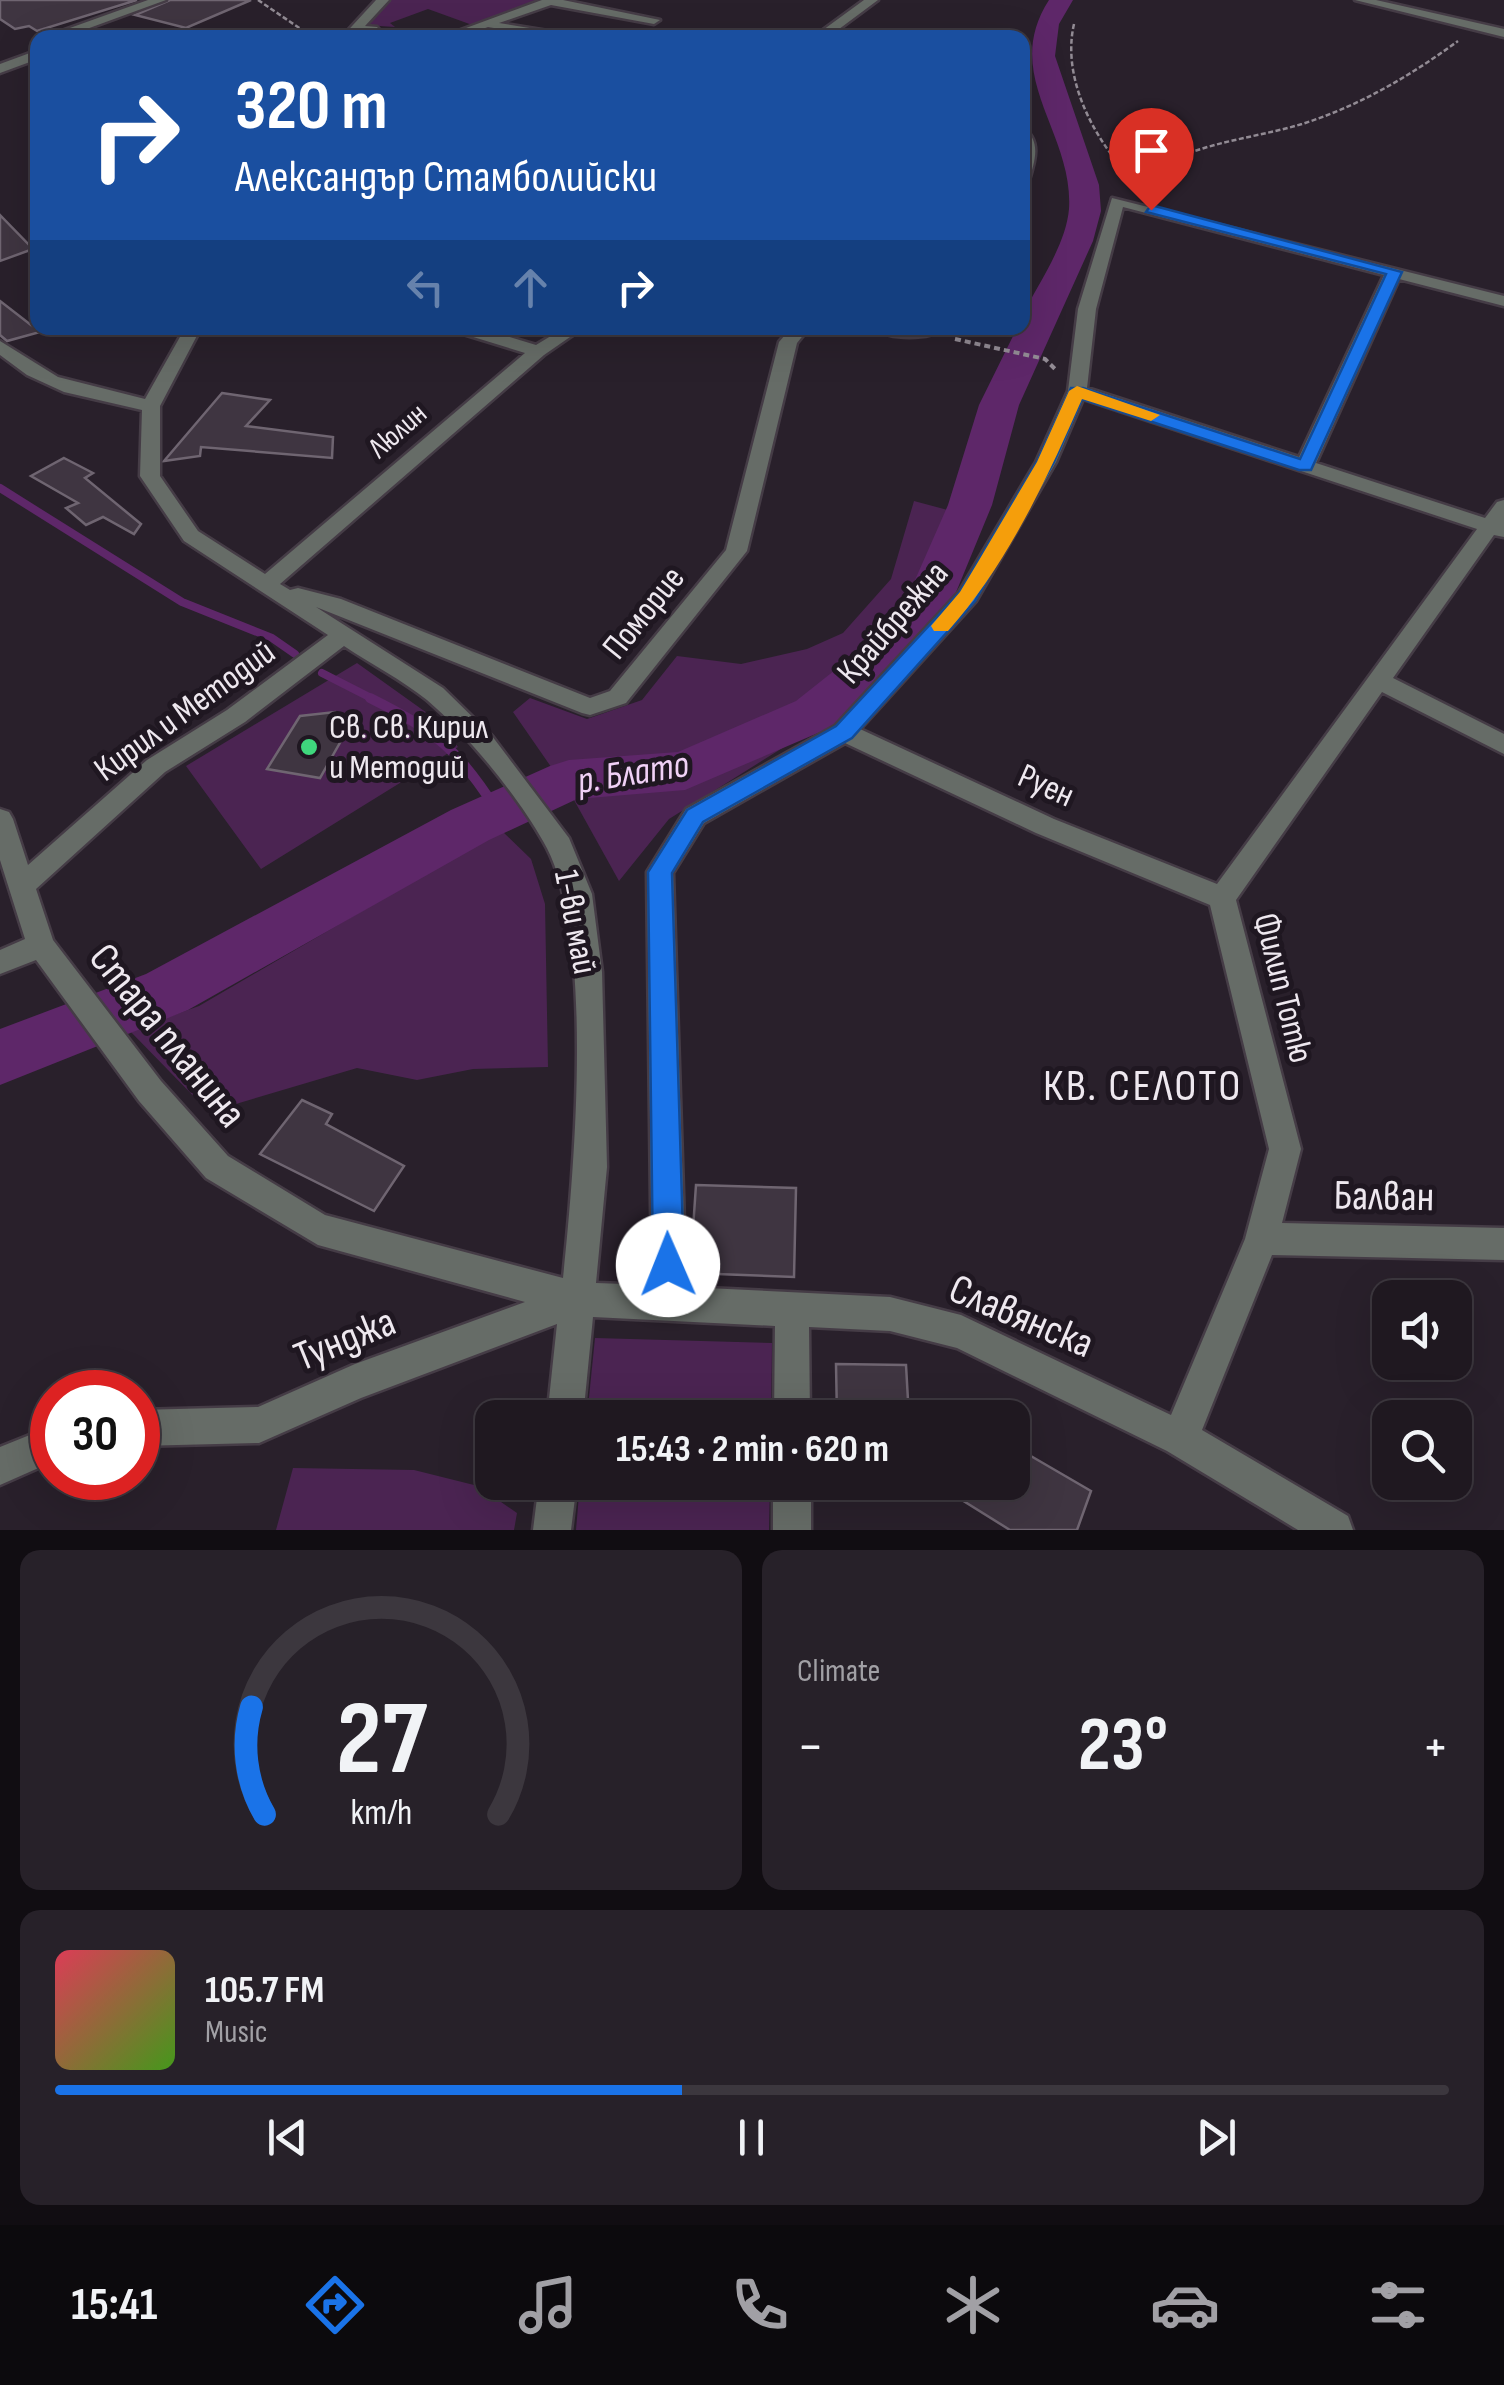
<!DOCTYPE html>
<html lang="en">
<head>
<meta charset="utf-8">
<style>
  body { margin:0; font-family:"Sofia Sans Condensed",sans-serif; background:#272129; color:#f1f3f6; height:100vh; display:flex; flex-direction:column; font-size:38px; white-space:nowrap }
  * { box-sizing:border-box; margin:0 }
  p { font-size:32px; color:#a1a0a5 }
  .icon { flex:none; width:55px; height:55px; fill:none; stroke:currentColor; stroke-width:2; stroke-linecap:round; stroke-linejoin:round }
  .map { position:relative; height:1530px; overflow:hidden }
  .side { display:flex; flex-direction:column; gap:20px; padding:20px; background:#110d12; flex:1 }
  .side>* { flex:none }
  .hud { position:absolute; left:30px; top:30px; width:1000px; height:305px; border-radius:20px; box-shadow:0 10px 40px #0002,0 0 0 2px #3c373e; background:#1a4fa0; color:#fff; overflow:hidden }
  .controls { position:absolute; left:1372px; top:1280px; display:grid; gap:20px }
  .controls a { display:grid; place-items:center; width:100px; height:100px; border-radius:20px; background:#1f1820; box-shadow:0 10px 40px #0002,0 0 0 2px #3c373e; font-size:50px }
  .speed { position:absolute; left:30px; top:1370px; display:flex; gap:20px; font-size:50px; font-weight:700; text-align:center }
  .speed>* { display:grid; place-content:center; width:130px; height:130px; border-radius:50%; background:#1f1820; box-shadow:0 10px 40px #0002,0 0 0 2px #3c373e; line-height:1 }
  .speed .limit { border:15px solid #d22; background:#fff; color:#111 }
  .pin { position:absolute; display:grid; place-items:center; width:85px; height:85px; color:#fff; margin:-102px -42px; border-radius:50% 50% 50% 0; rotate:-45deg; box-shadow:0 0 10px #0007 }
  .pin .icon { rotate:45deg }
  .me { position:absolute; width:110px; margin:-55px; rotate:359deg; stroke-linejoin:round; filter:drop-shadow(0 0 8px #0008) }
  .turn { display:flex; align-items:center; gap:35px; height:210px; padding:0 40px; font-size:45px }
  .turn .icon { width:130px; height:130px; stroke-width:2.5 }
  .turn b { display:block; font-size:70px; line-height:85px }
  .lanes { display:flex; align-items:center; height:95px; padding:0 40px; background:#0003; justify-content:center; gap:50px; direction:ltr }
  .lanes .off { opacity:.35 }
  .big { font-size:75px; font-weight:700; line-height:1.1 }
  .side .card { flex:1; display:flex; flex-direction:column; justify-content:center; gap:15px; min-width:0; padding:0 35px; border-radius:20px; background:#272129 }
  .side .dial { align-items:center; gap:0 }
  .dial svg { height:260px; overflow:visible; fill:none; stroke:#3c373e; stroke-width:7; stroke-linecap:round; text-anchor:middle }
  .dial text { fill:#f1f3f6; stroke:none }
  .song { display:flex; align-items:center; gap:30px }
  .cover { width:120px; height:120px; border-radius:15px; background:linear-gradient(135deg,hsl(350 70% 55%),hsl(100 70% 35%)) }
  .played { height:10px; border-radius:5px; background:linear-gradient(90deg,#1a73e8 45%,#3c373e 45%) }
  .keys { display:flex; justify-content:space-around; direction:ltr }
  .heat { display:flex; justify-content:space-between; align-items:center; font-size:55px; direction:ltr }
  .side .tiles { flex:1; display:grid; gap:20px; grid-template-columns:1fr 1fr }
  .card:last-child { grid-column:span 2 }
  .trip { position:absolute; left:475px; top:1400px; width:555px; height:100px; border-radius:20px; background:#1f1820; box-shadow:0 10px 40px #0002,0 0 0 2px #3c373e; font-weight:700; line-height:100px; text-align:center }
  .menu { display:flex; height:160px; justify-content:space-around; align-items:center; background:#0c0a0d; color:#a1a0a5 }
  .menu .icon { width:70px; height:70px }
  .menu .active { color:#1a73e8 }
  .menu b { font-size:45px; color:#f1f3f6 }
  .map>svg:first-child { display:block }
</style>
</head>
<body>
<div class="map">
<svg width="1504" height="1530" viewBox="0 0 1504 1530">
  <rect width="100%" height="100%" fill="#29202b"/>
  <path fill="#4b2452" d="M388 0H546L475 26 428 9 390 23 395 27 365 25Z
    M914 501 985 520 946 606 840 712 669 819 619 881 574 800 513 712 530 698 587 719 642 700 677 656 741 664 807 649 843 633 891 579Z
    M357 663 434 718 458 747 261 869 186 766Z
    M501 830 531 859 545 904 548 1067 473 1069 417 1080 357 1068 209 1112 130 1031 199 1006Z
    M595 1338 772 1343 771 1417H587Z
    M293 1468 414 1470 478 1486 517 1513 514 1530H276Z
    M580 1483H770L769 1530H576Z"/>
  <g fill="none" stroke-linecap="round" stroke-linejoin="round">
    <path stroke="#5e2769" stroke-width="8" d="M0 488 182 602 272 638 295 654
      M322 673 375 700"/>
    <path stroke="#5e2769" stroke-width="10" d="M370 698C436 731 458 749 498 812"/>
    <path fill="#5e2769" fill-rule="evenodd" d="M1049 0H1073L1059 24 1055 56 1099 185 1101 211 1093 241 1019 405 992 505 952 602 893 675 832 727 685 790 577 799 489 840 188 1010 0 1085V1029L146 974 451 810 550 766 569 760 678 752 796 701 859 651 908 596 948 505 979 405 1017 328H1022V316C1038 284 1066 245 1069 209 1074 132 1000 76 1049 0Z"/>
  </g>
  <path fill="#3f3541" stroke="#6f6571" stroke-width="2.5" d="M0 0H137L37 31 29 26 15 29 0 19Z
    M170 0H251L186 28 135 15Z
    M0 215 33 249 0 261Z
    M0 301 40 332 7 341 0 335Z
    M222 393 270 400 246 426 333 437 332 458 201 447 200 456 164 461Z
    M64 458 93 473 85 478 141 524 134 534 103 517 86 525 66 508 78 503 31 476Z
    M335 712 346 732 320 778 267 769 300 716Z
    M302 1100 332 1114 326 1124 404 1166 374 1211 260 1154Z
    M696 1185 796 1188 794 1277 690 1273Z
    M836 1364 906 1365 909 1418H837Z
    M1012 1445 1091 1491 1077 1530H1010L933 1482H1012Z"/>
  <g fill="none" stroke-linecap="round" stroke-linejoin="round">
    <defs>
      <path id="minor" d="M148 0H166L62 38H42Z
        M376 0H389L365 26 377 27 386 38 359 33 354 38H341Z
        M542 0H563L660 20 654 24 551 5 499 23 591 38H553L488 27 458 38H439Z
        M864 0H878L827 38H812Z
        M1355 0H1376L1504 29V37Z
        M38 50V59L0 73V64Z
        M1022 127C1042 140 1035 161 1029 180L1022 184Z
        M1112 198 1504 296V306L1399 279 1316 463 1485 518 1497 502 1504 500V537L1494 535 1393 678 1504 734V754L1382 692 1236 900 1301 1149 1282 1223 1504 1228V1260L1272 1255 1202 1430 1348 1516 1353 1530H1298L1167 1451 957 1348 890 1331 809 1327 810 1418H774L775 1326 593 1317 583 1418H547L557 1324 361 1398 259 1443 138 1446V1410L258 1407 355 1364 525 1302 318 1245 206 1178 139 1101 36 960 0 974V950L25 939 0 860V809L9 812 13 819 28 865 147 760 227 710 328 635 184 541 140 476 142 410 64 392 27 375 0 355V341L58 377 145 399 185 328H201L160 406V476L198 531 265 574 525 353 457 332 455 328H480L536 345 564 328H583L544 355 280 584 290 590 298 588 341 599 590 698 610 691 726 550 779 342 791 328H809L797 343 747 551 626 703 590 715 582 713 316 607 443 688 492 736 569 838 592 894 602 972 607 1167 596 1283 652 1285 647 872 686 809 835 726 959 592 1036 462 1068 391 1078 309ZM1123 207 1384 275 1299 457 1087 388 1096 309ZM1083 399 1477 529 1217 884 1054 819 860 729 976 601 1056 462ZM344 646C371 664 402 680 427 700 468 735 516 794 543 841 596 929 574 1174 563 1278L325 1215 228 1156 161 1081 53 940 36 889 165 772 245 722ZM845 743 1036 833 1210 905 1269 1149 1245 1239 1171 1415 961 1315 890 1297 686 1287 673 873 704 823Z
        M873 328H946C929 340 890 340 873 328Z
        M52 1426V1462L0 1485V1447Z
        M539 1482H577L571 1530H533Z
        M773 1482H811V1530H773Z"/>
    </defs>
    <use href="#minor" stroke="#453c46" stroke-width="5"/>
    <path stroke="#928b94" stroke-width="2.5" stroke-dasharray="5 2.5" stroke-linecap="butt" d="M258 0 314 38
      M1074 24C1061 80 1096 143 1135 182
      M1136 182C1184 143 1245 141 1302 124 1359 106 1410 76 1458 41"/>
    <path stroke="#928b94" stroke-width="4" stroke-dasharray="6 4" stroke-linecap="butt" d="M1132 179 1135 182
      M1130 187 1140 179
      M955 339 1045 359 1056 370"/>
    <use href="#minor" fill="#666c67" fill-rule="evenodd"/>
  </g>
  <path fill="#1a73e8" stroke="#114b97" stroke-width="2.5" d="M1151 205 1402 272 1311 470H1299L1082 399 1054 462 975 601 852 738 703 822 672 873 684 1265 679 1276 668 1280 657 1276 653 1265 648 872 687 810 836 726 960 592 1037 462 1071 388H1083L1300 459 1386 274 1146 212Z"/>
  <path fill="#f59e0b" d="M1077 386 1160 415 1151 421 1082 399C1047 479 1007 565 948 631H934L931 626 960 592 978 562 1037 462 1069 391Z"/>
  <circle fill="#3fd77d" stroke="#1f1721" stroke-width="4" cx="309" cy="747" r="10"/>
  <g text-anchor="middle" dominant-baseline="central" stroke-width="10" stroke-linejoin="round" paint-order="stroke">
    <g font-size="30" fill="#eee8ef" stroke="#1f1721">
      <text transform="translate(398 431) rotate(-41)">Люлин</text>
    </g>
    <g font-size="35" fill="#eee8ef" stroke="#1f1721">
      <text transform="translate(644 613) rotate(-51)">Поморие</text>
      <text transform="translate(893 623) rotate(-49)">Крайбрежна</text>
      <text transform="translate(185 711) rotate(-36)">Кирил и Методий</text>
      <text transform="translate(1046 786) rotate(24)">Руен</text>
      <text transform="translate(575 922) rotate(79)">1-ви май</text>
      <text transform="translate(1283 988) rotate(76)">Филип Тотю</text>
    </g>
    <g font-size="35" fill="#eee8ef" stroke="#1f1721" text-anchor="start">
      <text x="329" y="727">Св. Св. Кирил<tspan x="329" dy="40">и Методий</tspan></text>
    </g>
    <g font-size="38" font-style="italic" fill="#f0d1f6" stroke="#1f1721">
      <text transform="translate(633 773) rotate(-9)">р. Блато</text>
    </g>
    <g font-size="42" fill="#eee8ef" stroke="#1f1721">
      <text transform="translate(167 1036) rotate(51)">Стара планина</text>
      <text transform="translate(1384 1197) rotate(1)">Балван</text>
      <text transform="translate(1021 1317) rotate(23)">Славянска</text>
      <text transform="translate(345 1340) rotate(-22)">Тунджа</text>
    </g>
    <g font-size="45" letter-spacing="2.5" fill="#eee8ef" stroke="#1f1721">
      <text x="1143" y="1086">КВ. СЕЛОТО</text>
    </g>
  </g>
</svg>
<div class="controls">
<a><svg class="icon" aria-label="sound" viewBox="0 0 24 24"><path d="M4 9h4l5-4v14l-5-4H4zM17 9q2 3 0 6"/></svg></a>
<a><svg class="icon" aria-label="search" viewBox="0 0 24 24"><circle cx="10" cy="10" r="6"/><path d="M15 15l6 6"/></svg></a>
</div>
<div class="speed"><div class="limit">30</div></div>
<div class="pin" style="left:1151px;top:210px;background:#d93025"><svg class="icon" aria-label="arrive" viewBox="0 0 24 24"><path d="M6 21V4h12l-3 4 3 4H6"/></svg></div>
<svg class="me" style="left:668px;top:1265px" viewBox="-20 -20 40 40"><circle r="19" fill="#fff"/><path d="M0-13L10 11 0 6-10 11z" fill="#1a73e8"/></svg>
<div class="trip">15:43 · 2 min · 620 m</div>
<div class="hud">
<div class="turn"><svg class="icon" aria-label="right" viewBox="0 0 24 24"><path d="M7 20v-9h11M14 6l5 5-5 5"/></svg><div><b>320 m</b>Александър Стамболийски</div></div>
<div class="lanes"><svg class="icon off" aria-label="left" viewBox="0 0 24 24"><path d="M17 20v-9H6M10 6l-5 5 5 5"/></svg><svg class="icon off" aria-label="ahead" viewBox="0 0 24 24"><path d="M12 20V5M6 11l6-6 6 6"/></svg><svg class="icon" aria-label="right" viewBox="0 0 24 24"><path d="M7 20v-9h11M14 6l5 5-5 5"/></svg></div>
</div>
</div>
<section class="side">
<div class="tiles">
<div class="card dial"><svg viewBox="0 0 100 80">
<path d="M14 69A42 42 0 1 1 86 69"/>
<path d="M14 69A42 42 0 0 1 10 36" stroke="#1a73e8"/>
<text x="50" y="56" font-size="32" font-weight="700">27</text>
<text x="50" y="72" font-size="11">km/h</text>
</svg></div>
<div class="card"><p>Climate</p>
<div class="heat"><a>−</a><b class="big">23°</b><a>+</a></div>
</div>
<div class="card">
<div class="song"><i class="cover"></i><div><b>105.7 FM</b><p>Music</p></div></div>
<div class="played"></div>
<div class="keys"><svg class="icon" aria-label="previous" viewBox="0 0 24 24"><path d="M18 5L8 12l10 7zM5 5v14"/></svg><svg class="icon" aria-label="pause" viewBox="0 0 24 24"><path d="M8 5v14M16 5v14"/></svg><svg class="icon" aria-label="next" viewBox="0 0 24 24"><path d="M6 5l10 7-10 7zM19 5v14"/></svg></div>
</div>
</div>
</section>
<nav class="menu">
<b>15:41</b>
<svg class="icon active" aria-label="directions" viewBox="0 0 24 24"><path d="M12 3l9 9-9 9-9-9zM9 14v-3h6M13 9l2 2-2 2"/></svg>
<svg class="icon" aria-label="music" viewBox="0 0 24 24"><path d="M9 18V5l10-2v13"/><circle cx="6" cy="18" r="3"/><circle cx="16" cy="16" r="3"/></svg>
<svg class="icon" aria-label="phone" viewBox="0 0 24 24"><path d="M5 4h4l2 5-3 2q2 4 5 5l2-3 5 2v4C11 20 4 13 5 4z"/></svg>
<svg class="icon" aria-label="climate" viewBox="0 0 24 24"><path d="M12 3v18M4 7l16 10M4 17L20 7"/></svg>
<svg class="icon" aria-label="car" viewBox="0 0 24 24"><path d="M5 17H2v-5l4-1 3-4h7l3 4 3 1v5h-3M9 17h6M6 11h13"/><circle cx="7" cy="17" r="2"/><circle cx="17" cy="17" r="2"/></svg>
<svg class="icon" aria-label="filters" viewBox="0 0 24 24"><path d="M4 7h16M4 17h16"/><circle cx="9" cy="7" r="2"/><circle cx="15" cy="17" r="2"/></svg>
</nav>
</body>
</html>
